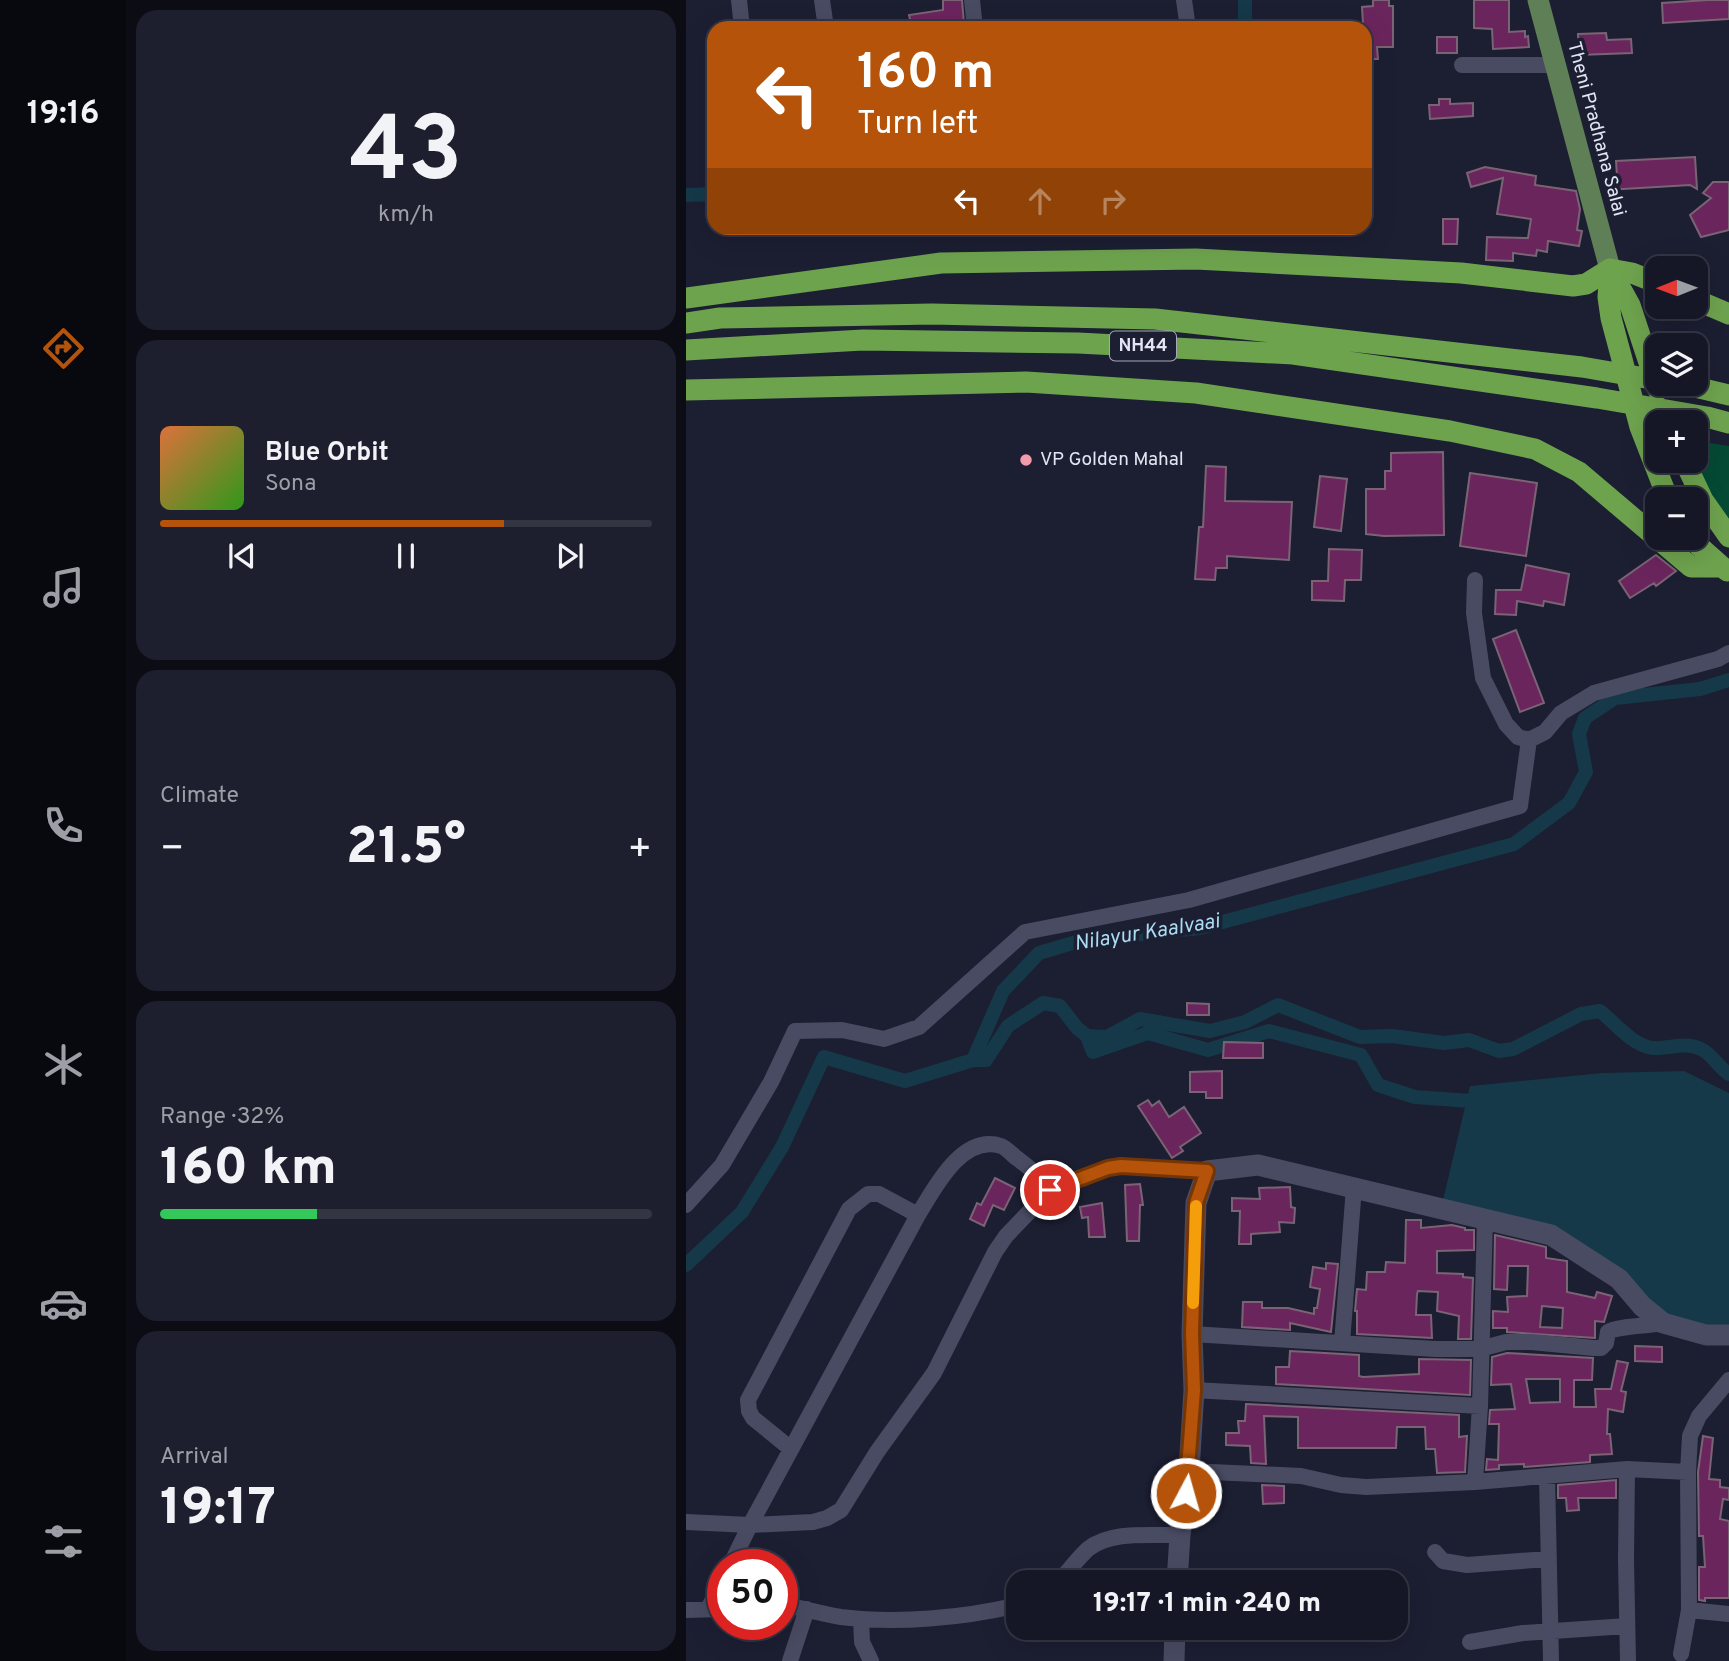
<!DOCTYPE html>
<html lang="en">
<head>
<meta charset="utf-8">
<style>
  body { margin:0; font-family:Overpass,sans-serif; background:#1e1f2e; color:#f1f3f6; height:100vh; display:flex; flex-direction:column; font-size:26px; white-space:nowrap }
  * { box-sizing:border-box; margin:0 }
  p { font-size:23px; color:#9d9fa7 }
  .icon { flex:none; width:38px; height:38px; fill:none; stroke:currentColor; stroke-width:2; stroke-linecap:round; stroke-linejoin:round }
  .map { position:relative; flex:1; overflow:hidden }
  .side { display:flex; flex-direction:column; gap:10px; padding:10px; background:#0c0c15; width:560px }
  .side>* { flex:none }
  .guide { position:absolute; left:21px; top:21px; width:665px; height:214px; border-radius:21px; box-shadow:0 7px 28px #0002,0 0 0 2px #343543; background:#b45309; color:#fff; overflow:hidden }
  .needle { width:46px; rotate:269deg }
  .buttons { position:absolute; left:959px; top:256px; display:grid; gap:14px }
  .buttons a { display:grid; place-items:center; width:63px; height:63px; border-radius:14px; background:#151626; box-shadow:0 7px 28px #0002,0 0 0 2px #343543; font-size:35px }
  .speed { position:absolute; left:21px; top:1549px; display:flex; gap:14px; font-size:35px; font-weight:700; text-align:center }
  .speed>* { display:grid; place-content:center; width:91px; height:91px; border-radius:50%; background:#151626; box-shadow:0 7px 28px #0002,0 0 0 2px #343543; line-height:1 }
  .speed .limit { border:10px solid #d22; background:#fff; color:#111 }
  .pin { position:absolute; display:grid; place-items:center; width:60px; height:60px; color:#fff; margin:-30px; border:4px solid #fff; border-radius:50%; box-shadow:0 2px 7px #0007 }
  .me { position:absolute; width:77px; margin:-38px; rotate:6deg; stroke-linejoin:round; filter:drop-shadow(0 0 5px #0008) }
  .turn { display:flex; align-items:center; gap:24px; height:147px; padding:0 35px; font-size:32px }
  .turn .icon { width:91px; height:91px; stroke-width:2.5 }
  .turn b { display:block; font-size:49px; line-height:60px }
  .lanes { display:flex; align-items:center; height:66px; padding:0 35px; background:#0003; justify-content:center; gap:35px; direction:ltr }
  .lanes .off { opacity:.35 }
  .big { font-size:52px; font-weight:800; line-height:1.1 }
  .side .widget { flex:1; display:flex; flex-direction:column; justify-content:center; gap:10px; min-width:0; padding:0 24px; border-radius:21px; background:#1e1f2e }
  .side .dial { align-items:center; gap:0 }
  .dial b { font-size:91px; line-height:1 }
  .song { display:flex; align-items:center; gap:21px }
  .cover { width:84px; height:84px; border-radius:10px; background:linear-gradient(135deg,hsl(20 70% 55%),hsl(110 70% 35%)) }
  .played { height:7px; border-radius:4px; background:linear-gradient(90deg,#b45309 70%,#343543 70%) }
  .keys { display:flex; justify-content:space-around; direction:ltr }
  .heat { display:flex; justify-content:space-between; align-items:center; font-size:38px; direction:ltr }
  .charge { height:10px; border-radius:5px; background:linear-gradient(90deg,#34c759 32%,#343543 0) }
  .trip { position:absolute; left:320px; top:1570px; width:402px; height:70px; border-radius:21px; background:#151626; box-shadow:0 7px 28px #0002,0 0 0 2px #343543; font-weight:800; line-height:70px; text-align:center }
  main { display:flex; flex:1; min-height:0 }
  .tab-bar { display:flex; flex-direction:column; width:126px; justify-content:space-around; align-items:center; background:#08090f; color:#9d9fa7 }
  .tab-bar .icon { width:49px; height:49px }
  .tab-bar .current { color:#b45309 }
  .tab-bar b { font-size:32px; color:#f1f3f6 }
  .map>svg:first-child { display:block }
</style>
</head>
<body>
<main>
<nav class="tab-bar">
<b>19:16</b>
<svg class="icon current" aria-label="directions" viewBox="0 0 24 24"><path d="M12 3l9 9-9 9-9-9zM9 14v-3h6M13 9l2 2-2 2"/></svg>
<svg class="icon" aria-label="music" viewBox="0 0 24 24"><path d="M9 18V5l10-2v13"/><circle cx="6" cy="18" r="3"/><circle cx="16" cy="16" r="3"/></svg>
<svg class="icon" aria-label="phone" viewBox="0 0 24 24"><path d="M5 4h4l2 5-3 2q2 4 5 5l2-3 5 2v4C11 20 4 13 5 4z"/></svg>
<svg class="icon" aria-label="climate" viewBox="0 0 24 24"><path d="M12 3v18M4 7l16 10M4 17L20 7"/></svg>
<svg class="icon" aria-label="car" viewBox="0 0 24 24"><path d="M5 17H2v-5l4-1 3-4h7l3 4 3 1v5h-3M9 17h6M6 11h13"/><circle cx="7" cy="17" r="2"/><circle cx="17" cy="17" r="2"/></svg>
<svg class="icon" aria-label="filters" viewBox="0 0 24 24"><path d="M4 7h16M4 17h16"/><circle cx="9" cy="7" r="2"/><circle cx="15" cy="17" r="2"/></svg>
</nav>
<section class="side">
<div class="widget dial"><b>43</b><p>km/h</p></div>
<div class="widget">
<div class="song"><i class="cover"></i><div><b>Blue Orbit</b><p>Sona</p></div></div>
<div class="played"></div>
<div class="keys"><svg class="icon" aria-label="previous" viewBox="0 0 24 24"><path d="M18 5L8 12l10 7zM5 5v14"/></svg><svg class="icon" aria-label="pause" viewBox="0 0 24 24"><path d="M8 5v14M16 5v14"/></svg><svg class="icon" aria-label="next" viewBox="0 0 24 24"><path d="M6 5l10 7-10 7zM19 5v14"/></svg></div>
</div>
<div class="widget"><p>Climate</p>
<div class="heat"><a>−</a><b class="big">21.5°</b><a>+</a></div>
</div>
<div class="widget"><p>Range · 32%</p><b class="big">160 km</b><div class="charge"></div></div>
<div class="widget"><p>Arrival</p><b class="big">19:17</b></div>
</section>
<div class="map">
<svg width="1043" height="1661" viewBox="0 0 1043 1661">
  <rect width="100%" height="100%" fill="#1c1e32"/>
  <path fill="#044a34" d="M1010 441 1043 446V524L1006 460H1010Z"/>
  <path fill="#153949" d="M998 1071 1043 1093V1328L1010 1327 980 1316 931 1269 757 1200 784 1086 917 1073Z"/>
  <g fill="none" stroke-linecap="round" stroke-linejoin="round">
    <path stroke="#153949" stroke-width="14" d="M559 0V28
      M0 195 28 194
      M238 228H268
      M401 1036 407 1052 462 1033 522 1050 583 1031 675 1055 692 1085 729 1097 799 1102
      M287 1060H300L322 1026 357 1003 374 1006 391 1028 401 1036 421 1037 454 1019 524 1031 559 1022 592 1005 674 1037 706 1036 758 1043 783 1040 813 1051 827 1049 895 1014 914 1011C929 1023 947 1046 967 1048 984 1049 999 1041 1015 1049 1026 1054 1032 1067 1043 1074
      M0 1265 56 1212 96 1147 138 1057 219 1081 287 1060 317 991 353 953 397 940 514 928 828 844 883 803 900 772 893 734 899 718 929 698 1014 689 1043 680"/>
  </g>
  <path fill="#6b255d" stroke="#7a6374" stroke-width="2" fill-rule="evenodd" d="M257 0H276L278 24 253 26V28H226L223 15 257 10Z
    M687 0H703V6H707V47H691L692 59H679L676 7 687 6Z
    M788 0H823V32L839 31V37L842 36 843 47 807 49 806 29 788 28Z
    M1022 0H1043V19L977 23 976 3Z
    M920 33 921 40 945 39 946 53 893 55 892 34Z
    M751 37H771V53H751Z
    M753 99H764V104L787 103V116L744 119 743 105H753Z
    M1009 157 1011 189 1004 185 921 190V177H931L930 161Z
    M799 167 850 176 849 185 890 191 894 209 891 230 896 231 893 246 862 241 861 252 851 250 850 256 827 253V261L800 260 801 237 842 238 845 219 811 214 817 178 785 187 781 173Z
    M1027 182H1043V230L1015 237 1004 215 1025 198 1017 193Z
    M757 219H772L771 244H757Z
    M757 452 758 535 698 536 680 534V489H699V471H705V453Z
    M520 466 540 467 539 501 606 502 603 560 541 556V568H530L529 580 509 579 513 527H517Z
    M784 473 851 483 840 556 774 546Z
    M634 476 661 479 655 531 628 527Z
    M643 549 676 550 675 580H659L658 601 626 600V581H642Z
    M970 555 990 571 970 586 968 583 944 598 933 581Z
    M840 565 883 574 878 605 858 601 857 606 831 601 830 615 809 614 810 590H835Z
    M830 630 858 703 834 712 807 639Z
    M501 1003 523 1004V1015H501Z
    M538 1042 577 1043V1058H537Z
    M536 1071V1098H520V1092H504V1072Z
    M462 1100 466 1106 473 1101 483 1117 498 1107 515 1133 494 1147 497 1151 486 1158 452 1106Z
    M309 1178 329 1188 318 1210 307 1205 298 1226 284 1219 291 1203 295 1205Z
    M454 1184 457 1205H454L453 1241H441L439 1185Z
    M604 1187 605 1207 609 1208 608 1223 593 1222 594 1232 565 1234V1244H553L554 1211H546V1198L574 1199 573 1188Z
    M416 1203 419 1237H403L402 1217 396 1218 394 1207Z
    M720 1220H735V1228L766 1225 779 1228V1230H788V1250L751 1251V1273L777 1274V1277L787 1278 785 1339H772L773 1316 751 1311 752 1292 732 1291 731 1294 730 1315H745L746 1338 671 1334V1311H669L671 1289 680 1290 681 1272H699L700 1262 719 1263Z
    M809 1235 860 1247V1258L881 1261V1292L909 1298 911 1292 926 1296 918 1322 909 1321V1338L821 1332V1328H807V1311L822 1312 821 1297 841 1296 842 1266H822L821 1290 808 1289ZM856 1306 877 1308 876 1328 854 1327Z
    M640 1263 652 1264 645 1332 604 1323V1330L556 1327 557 1302H576V1308H602L628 1314V1308H631L634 1289 624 1287 627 1267 640 1269Z
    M949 1346 976 1347V1362L949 1361Z
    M604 1351 673 1355V1376L677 1377 733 1374V1359L785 1360 784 1395 590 1384V1367H603Z
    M821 1353 907 1358 906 1380H888V1407H910L909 1389H925L931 1361 942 1363 935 1391 940 1392 937 1412 922 1409 921 1434H924L926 1454 904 1455V1462L838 1467V1464L813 1465V1469L800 1470 801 1459 812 1460 813 1424H803L804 1410 829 1409 825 1384 805 1385 806 1357ZM840 1379H874V1402L844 1403Z
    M560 1404 773 1415V1437L781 1436 779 1472 751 1473 749 1449H740L739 1427H711L710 1448H612V1417L578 1416 580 1464 565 1463 564 1446 540 1445V1433H553L552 1421H559Z
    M1017 1436 1027 1438 1023 1479 1034 1480V1487L1043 1488V1500L1037 1499 1034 1519 1043 1521V1598H1019V1601L1013 1600V1567H1019L1017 1536H1013L1012 1472Z
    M930 1480V1498H892L893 1510 881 1511 880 1498H872V1485Z
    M576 1485 598 1486V1503L577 1504Z"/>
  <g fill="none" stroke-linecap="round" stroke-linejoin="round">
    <path stroke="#494b63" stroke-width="16" d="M53 0 56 28
      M136 0 140 28
      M286 0 289 28
      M498 0 502 28
      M776 65H870
      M789 580 788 613 797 678 820 724 832 737 843 740 859 732 875 713 908 693 1032 659 1043 653
      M0 1205 36 1165 85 1082 109 1031 156 1030 198 1039 233 1027 339 932 503 900 834 806 843 740
      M506 1334 749 1349H794L820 1342H845L908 1348H915L920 1343 922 1332C931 1326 964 1326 977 1323
      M656 1343 668 1187
      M508 1390 794 1406
      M105 1449 67 1418 63 1411 62 1400 163 1209 182 1194H193L232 1215
      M503 1471 615 1476 655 1485 680 1487 789 1482 941 1469
      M1002 1472 1003 1610 1043 1614
      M861 1476 865 1661
      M789 1482 794 1406 799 1219
      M0 1522 64 1525 232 1215C248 1189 276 1133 315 1146 321 1148 327 1156 332 1159 345 1169 355 1177 364 1190
      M749 1552 757 1561 781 1565 862 1559
      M45 1564 64 1525 127 1522 141 1518 155 1510 191 1452 248 1373 309 1252 320 1236 364 1190 377 1184 422 1168 434 1166 521 1171
      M372 1582C382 1572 391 1559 402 1549 425 1530 466 1536 494 1535
      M96 1604C116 1608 135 1614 155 1617 211 1624 277 1618 332 1605
      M22 1609 37 1580
      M0 1610 37 1609
      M175 1619 176 1642 185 1661
      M784 1642 837 1633 941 1626
      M995 1654 1003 1610
      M104 1661 121 1609
      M942 1661 940 1560 941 1469 1002 1472 1004 1436 1013 1416 1043 1380"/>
    <path stroke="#494b63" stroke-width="21" d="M491 1582 494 1535 503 1471 508 1390 506 1334 510 1203 521 1171 572 1165 865 1235 933 1279 956 1306 977 1323 1020 1335H1043
      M488 1661 489 1628"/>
    <path stroke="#5f8056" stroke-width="21" d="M852 0 924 269"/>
    <path stroke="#6ea34e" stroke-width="21" d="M924 269 922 297 925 318 954 427 982 499
      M924 269 944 305 972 390
      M0 298 255 263 510 259 775 273 887 286 900 284 924 269 946 273 971 283
      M1010 300 1043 314
      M0 323 34 318 246 314 469 319 896 367 971 380
      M0 350 177 340 392 343 607 354 911 398 1021 417 1043 423
      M992 383 1043 395
      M0 390 340 382 510 393 764 431 849 449 893 472 1005 567H1035
      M998 460 1017 500 1043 537
      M1008 537 1014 547 1041 571"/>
  </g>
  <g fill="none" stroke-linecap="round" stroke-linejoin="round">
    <defs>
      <path id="route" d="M364 1190 422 1168 435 1166 521 1171 510 1203 506 1334 508 1390 500 1493"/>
    </defs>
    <use href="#route" stroke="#753606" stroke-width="18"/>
    <use href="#route" stroke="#b45309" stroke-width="12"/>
    <path stroke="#f59e0b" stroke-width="12" d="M507 1303 510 1206"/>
  </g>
  <circle fill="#f39aab" stroke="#1c1e32" stroke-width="2.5" cx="340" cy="460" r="7"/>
  <g text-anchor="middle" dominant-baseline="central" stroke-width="7" stroke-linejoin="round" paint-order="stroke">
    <rect fill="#1c1e32" stroke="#a7a9b9" stroke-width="2" x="424" y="331.5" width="66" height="29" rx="5"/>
    <g font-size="18" font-weight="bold" fill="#e3e5f3">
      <text x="457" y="346">NH44</text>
    </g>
    <g font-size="19" fill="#e3e5f3" stroke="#1c1e32">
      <text transform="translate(910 129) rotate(75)">Theni Pradhana Salai</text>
    </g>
    <g font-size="19" fill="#e3e5f3" stroke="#1c1e32" text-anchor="start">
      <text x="354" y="460">VP Golden Mahal</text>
    </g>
    <g font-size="21" font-style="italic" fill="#abdcf4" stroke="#1c1e32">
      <text transform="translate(461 933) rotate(-9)">Nilayur Kaalvaai</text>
    </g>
  </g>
</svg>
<div class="buttons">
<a><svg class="needle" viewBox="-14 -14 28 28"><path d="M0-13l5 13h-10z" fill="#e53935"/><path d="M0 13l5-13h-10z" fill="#9d9fa7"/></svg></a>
<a><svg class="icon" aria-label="layers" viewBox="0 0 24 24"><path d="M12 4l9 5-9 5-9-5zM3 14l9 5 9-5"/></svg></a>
<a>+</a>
<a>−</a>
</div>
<div class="speed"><div class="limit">50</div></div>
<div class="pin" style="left:364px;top:1190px;background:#d93025"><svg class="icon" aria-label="arrive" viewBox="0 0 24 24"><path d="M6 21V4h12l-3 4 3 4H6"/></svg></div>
<svg class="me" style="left:500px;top:1493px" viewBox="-20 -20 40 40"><circle r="17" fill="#b45309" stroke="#fff" stroke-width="3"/><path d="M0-11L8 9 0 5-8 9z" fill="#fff"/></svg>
<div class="trip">19:17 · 1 min · 240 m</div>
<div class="guide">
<div class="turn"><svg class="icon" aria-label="left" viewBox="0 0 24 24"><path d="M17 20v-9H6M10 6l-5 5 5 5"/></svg><div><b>160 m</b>Turn left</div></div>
<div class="lanes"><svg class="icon" aria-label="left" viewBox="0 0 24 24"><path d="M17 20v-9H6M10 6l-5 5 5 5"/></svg><svg class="icon off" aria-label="ahead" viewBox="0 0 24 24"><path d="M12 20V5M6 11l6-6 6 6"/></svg><svg class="icon off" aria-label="right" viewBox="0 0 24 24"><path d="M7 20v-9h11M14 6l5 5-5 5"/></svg></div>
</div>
</div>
</main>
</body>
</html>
